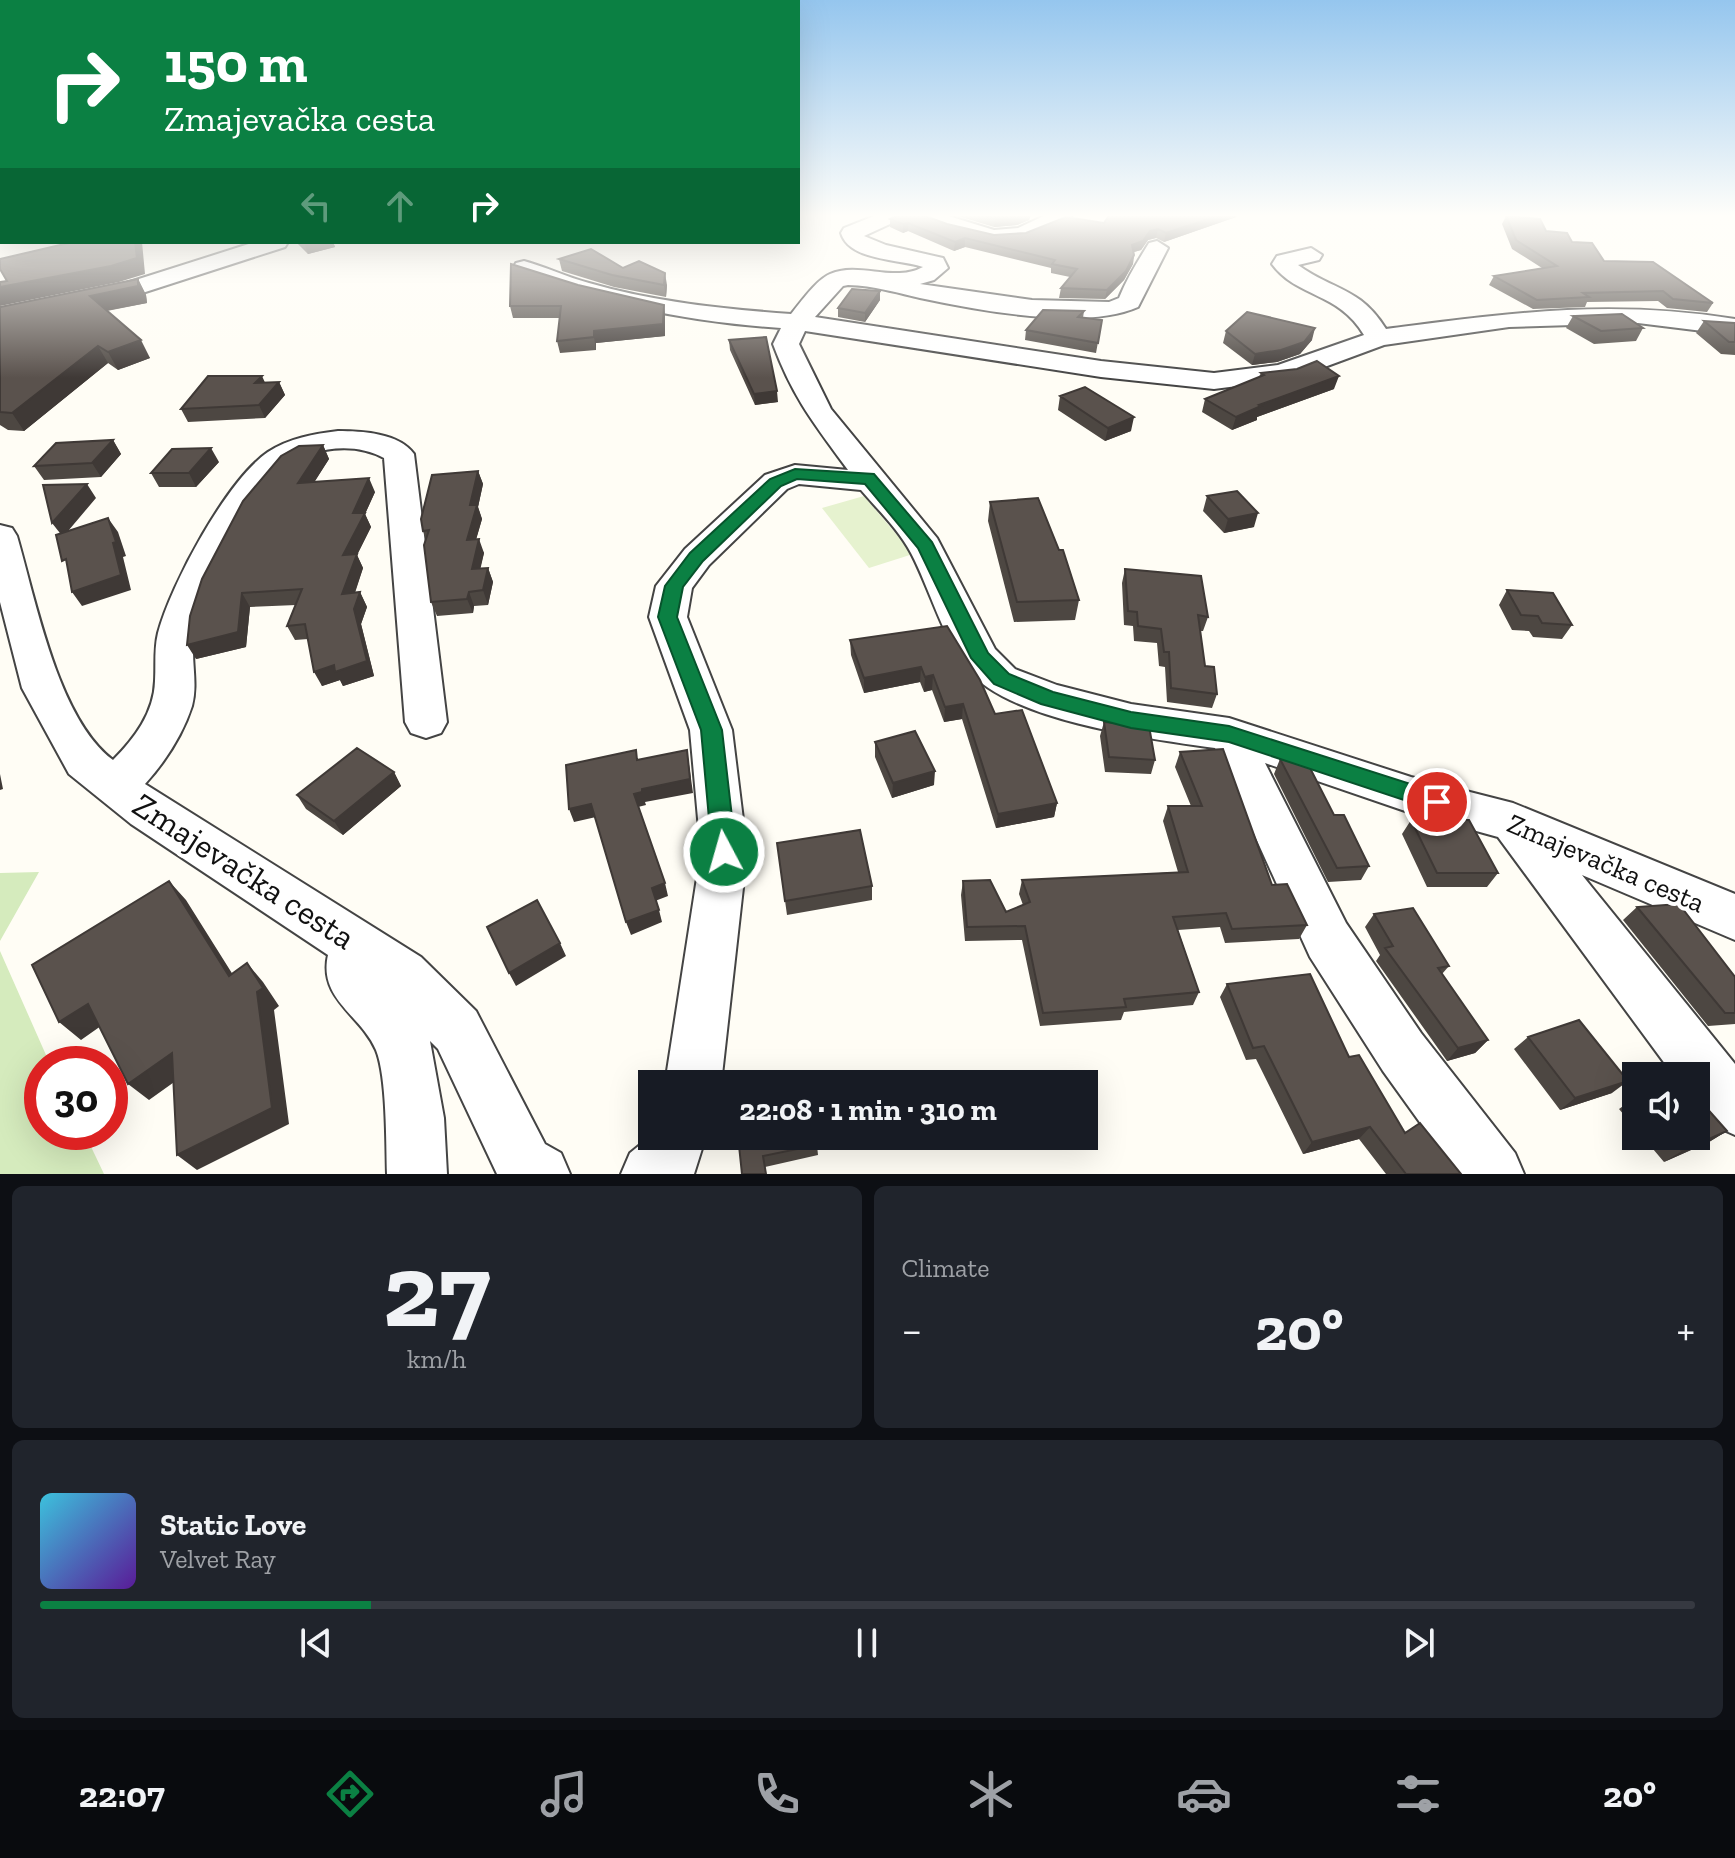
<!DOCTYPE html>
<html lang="en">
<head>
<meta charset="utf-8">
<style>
  body { margin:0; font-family:"Zilla Slab",serif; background:#20242c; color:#f1f3f6; height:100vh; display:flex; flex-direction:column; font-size:30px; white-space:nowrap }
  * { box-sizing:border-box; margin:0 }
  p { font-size:26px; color:#9ea1a6 }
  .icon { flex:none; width:44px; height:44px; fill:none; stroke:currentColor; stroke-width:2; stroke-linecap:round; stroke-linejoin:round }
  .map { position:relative; height:1174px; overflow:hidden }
  .side { display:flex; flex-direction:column; gap:12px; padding:12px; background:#0d0f14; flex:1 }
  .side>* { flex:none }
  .top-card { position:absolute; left:0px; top:0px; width:800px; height:244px; box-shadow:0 8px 32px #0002; background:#0b8043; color:#fff; overflow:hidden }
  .buttons { position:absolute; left:1622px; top:1062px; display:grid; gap:16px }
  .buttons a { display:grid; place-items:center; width:88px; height:88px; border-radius:0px; background:#171b24; box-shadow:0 8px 32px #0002; font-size:40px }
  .speed { position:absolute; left:24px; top:1046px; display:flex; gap:16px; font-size:40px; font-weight:700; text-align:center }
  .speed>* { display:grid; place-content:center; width:104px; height:104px; border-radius:50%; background:#171b24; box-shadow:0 8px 32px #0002; line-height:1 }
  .speed .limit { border:12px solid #d22; background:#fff; color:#111 }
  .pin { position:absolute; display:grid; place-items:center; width:68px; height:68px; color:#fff; margin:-34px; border:4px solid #fff; border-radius:50%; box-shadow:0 2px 8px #0007 }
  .me { position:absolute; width:88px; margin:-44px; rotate:354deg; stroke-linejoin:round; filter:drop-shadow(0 0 6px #0008) }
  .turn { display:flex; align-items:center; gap:28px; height:168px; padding:0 32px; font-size:36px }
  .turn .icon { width:104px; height:104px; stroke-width:2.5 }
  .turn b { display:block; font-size:56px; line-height:68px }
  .lanes { display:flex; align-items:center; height:76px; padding:0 32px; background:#0003; justify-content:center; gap:40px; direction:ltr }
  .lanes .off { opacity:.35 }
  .big { font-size:60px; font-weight:800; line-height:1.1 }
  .side .card { flex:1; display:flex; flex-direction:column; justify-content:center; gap:12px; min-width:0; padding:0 28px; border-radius:12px; background:#20242c }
  .side .dial { align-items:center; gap:0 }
  .dial b { font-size:104px; line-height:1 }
  .song { display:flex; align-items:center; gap:24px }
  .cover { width:96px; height:96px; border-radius:12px; background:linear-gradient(135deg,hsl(190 70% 55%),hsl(270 70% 35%)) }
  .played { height:8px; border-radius:4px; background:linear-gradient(90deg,#0b8043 20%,#363941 20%) }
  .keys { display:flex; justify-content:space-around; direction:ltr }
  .heat { display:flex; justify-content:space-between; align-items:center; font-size:44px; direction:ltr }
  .side .tiles { flex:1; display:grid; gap:12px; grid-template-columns:1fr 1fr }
  .card:last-child { grid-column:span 2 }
  .trip { position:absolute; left:638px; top:1070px; width:460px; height:80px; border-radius:0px; background:#171b24; box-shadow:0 8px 32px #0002; font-weight:800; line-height:80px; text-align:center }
  .menu { display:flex; height:128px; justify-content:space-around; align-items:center; background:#090b0e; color:#9ea1a6 }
  .menu .icon { width:56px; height:56px }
  .menu .active { color:#0b8043 }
  .menu b { font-size:36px; color:#f1f3f6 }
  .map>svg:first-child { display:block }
</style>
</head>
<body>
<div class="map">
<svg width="1735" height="1174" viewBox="0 0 1735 1174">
  <rect width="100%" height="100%" fill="#fffdf5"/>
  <path fill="#d5ebbd" d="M39 872 0 941V873Z
    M0 951 50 1064H42V1132H84L104 1174H0Z"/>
  <path fill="#e6f2cf" d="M864 496 913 554 869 568 822 508Z"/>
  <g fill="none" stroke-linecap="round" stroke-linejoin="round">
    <defs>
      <path id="minor" d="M879 214H906L903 218 864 236 886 245 943 258 948 268 934 280 920 284 1032 300 1109 302 1119 298C1127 278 1138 261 1149 243L1157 241 1168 248 1138 307C1085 331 976 310 920 298 894 292 875 286 848 285L843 286 815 317 1101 361 1214 373 1278 365 1364 335C1339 292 1297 298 1272 264L1277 256 1311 248 1322 255 1319 260 1298 265C1334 291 1360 287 1386 329 1512 313 1608 299 1735 319V335L1638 323 1509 327 1384 345 1292 379 1214 389 1101 377 805 331 799 344 831 409 937 538 995 649 1015 669 1057 685 1131 704 1229 718 1411 777 1513 803 1735 894V940L1582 875 1735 1064V1135L1715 1126 1696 1105V1076H1674L1498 837 1411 813 1265 763 1346 923 1421 1033 1515 1153 1524 1174H1457L1383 1071 1310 957 1215 748C1150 739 1009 721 967 669 944 640 929 587 911 553 899 530 878 510 861 490L799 484 787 489 709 565 692 588 687 617 732 730 747 852 721 1084H665L701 852 690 730 649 617 656 586 685 549 765 475 795 465 848 470C815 425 793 398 773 344L781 328C690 322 602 304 516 273L513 268 516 263 524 261C546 267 567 277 589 283 654 302 723 309 791 314 801 302 816 280 830 274 859 261 894 283 923 267 900 259 849 261 841 233L844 228Z
        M914 214H942L994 230 1018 228 1048 214H1073C1066 223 1052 229 1041 234 996 251 959 234 917 218Z
        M255 242H288L285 247 133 296 0 323V309L120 285Z
        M338 431C362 431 399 433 414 454L447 722 441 733 426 738 411 733 405 722 384 458C355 442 312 446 286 468 253 496 215 567 202 609 198 622 194 637 193 651 193 670 197 687 192 706 183 734 165 762 145 784L421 957 476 1011 545 1144 561 1153 570 1174H497L438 1049 430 1041 444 1118 447 1174H387C386 1144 387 1077 376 1050 361 1015 318 999 328 955L131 824 69 774 22 688 0 602V525L12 528 17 536C36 601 58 719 113 760 134 739 154 713 155 681 156 664 154 649 158 633 171 584 227 480 268 452 289 438 314 434 338 431Z
        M652 1126V1136H706L694 1174H621L630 1153 646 1140Z"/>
    </defs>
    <use href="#minor" stroke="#444" stroke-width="4"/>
    <use href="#minor" fill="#fff" fill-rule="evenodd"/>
  </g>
  <path fill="#4d4742" d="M951 214H1031L1029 220 1017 225 994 227Z
    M1158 215 1236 217 1164 242 1156 238 1148 240 1141 250 1134 252 1133 264 1124 280 1105 299 1059 298 1061 288 1070 277 1051 273V268L965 247 954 251 908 231 903 233 890 227V219L947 224 994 235 1026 233Z
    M1506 216 1572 242 1604 261 1713 303 1707 312 1667 308 1658 301 1587 302 1585 307 1533 309 1489 285 1494 276 1542 268 1512 249 1502 224Z
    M296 242H333L335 247 308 254Z
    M559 259 623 268 667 285 666 297 614 287 562 271Z
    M138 279 146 295 147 303 107 311 150 358 118 370 108 363 24 431 8 430 0 425V307Z
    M578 285 664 305 665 316V336L596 343V350L560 353 557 341 560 318H513L510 306Z
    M880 291V300L865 322 838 317V308Z
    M1084 311 1083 318 1102 320 1096 353 1025 340 1026 330Z
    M1573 316 1643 328 1636 341 1594 344 1566 328Z
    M1704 321 1735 323V355L1721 354 1696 333Z
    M1226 331 1312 340 1300 354 1277 362 1252 365 1223 343Z
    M729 340 778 402 755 405 730 350Z
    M1261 373 1334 389 1257 417V420L1232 430 1202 412 1205 399 1259 377Z
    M279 382 285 395 265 418 188 422 181 409 265 383Z
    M1060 396 1131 431 1105 441 1058 410Z
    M113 440 121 454 101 477 44 480 34 466Z
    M323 445 329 459 314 482 375 492 365 514 371 527 357 555 363 568 355 593 360 592 367 607 361 624 374 676 343 686 340 680 322 686 308 639 295 640 287 626 296 605 250 607 246 647 196 659Z
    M219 462 196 487H159L151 473Z
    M478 471 483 484 478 507 482 519 476 539 484 553 480 568H488L493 582 488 605 474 606 473 613 437 616 431 602 426 539 423 531Z
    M1207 496 1254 527 1224 533 1203 511Z
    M990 502 1079 600 1075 620 1014 622 988 521Z
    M1125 569 1208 617 1203 631H1200L1205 666 1217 694 1212 708 1167 702 1165 667 1159 666 1157 643 1134 641 1133 626 1124 625 1122 583Z
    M1507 590 1572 625 1562 639 1533 637 1529 631 1512 630 1499 605Z
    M947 626 995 714 1057 803 1054 817 996 828 962 719 944 722 932 690 924 692 920 682 864 693 851 655 850 640Z
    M1104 722 1155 760 1151 774 1105 772 1100 736Z
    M875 742 934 785 892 798 875 757Z
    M1180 752 1272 885 1307 925 1299 939 1225 943 1220 927 1178 930 1199 992 1193 1005 1124 1012 1121 1020 1040 1026 1022 940 965 941 961 895 963 881 1006 912 1023 905 1019 894 1022 880 1178 872 1163 821 1168 806H1191L1175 767Z
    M1280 759 1334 815 1369 866 1361 880 1328 882 1274 774Z
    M394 772 401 786 343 835 306 809 297 795Z
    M1411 820 1498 873 1487 887H1427L1402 834Z
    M777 843 872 886V900L787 915Z
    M1637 907 1735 977V1024L1708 1026 1623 920Z
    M1374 914 1449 966 1442 974 1488 1040 1475 1053 1447 1061 1376 961 1380 955 1365 927Z
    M1227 984 1349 1057 1405 1133 1461 1174H1386L1359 1139 1303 1154 1256 1059 1246 1060 1220 997Z
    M1528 1037 1612 1093 1560 1110 1514 1049Z
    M1636 1097V1129L1619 1109Z
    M1727 1131 1709 1142 1664 1162 1642 1136H1696Z
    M738 1136H816L818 1155 765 1167Z"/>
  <path fill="#3f3936" d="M1024 214H1031L1029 220 1017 225 994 227 995 218Z
    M1224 214H1237L1236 217 1164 242 1166 233Z
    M908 223V231L903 233V224Z
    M1158 229 1156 238 1148 240 1141 250 1130 253 1132 245 1150 231Z
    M965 238V247L954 251 955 242Z
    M135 242H142L145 274 119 282 0 306V287Z
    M304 242H333L335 247 308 254Z
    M1134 255 1133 264 1124 280 1105 299 1107 290Z
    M665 273 667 285 666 297 664 285Z
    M138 279 146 295 147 303 99 312 90 296Z
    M880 291V300L865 322V313Z
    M664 305 665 316V336L596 343V350L594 337V331Z
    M1315 328 1312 340 1300 354 1277 362 1252 365 1255 354Z
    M141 340 150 358 118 370 108 352Z
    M98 346 108 363 24 431 12 413Z
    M262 376 268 389 255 383Z
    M1339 376 1334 389 1257 417V420L1232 430 1236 417 1259 405Z
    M279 382 285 395 265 418 259 405Z
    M777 391 778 402 755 405 754 394Z
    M1134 417 1131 431 1105 441 1108 428Z
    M113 440 121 454 101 477 92 463Z
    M323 445 329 459 305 497 298 483Z
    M211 448 219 462 196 487 189 473Z
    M478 471 483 484 478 507 482 519 472 554 467 540 470 505Z
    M369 478 375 492 365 514 371 527 357 555 363 568 349 609 342 594 343 555 353 513Z
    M87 484 96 498 63 537 52 523Z
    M1258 513 1254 527 1224 533 1228 519Z
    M108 518 118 532 126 556 123 557 131 590 82 606 72 592Z
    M479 539 484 553 477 584 472 569Z
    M488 568 493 582 488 605 483 590Z
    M360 592 367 607 361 624 374 676 343 686 340 680 322 686 314 672 354 609Z
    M469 592 474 606 473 613 467 599Z
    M242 593 250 607 246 647 196 659 187 645Z
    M921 667 920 682 864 693V678Z
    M933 675 932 690 924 692 925 677Z
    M963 704 962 719 944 722 945 707Z
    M687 750 693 793 645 802 646 805 638 807 634 794 642 789Z
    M935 771 934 785 892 798 893 783Z
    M394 772 401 786 343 835 334 821Z
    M0 774 3 789 0 790Z
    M1057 803 1054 817 996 828 998 814Z
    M591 804 596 817 574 822 569 809Z
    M169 881 186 900 245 994 229 976Z
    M665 883 668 896 655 901 652 888Z
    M659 910 662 922 631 935 626 922Z
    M560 943 566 956 516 986 509 973Z
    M247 963 263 982 279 1006 274 1010 289 1124 197 1170 177 1155Z
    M88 1004 108 1021 81 1040 59 1022Z
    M1488 1040 1475 1053 1447 1061 1458 1048Z
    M172 1053 191 1070 149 1100 128 1084Z
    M1628 1081 1612 1093 1560 1110 1575 1098Z
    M1370 1127 1359 1139 1303 1154 1312 1142Z
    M1727 1131 1709 1142 1664 1162 1682 1151Z"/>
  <path fill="#5a524d" stroke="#3f3936" stroke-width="2" d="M901 214H920L947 224 994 235 1026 233 1066 217 1104 223 1110 214 1158 215 1160 214H1224L1166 233 1158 229 1150 231 1143 241 1132 245 1134 255 1126 271 1107 290 1061 288 1077 269 1052 264 1055 260 965 238 955 242 908 223 903 224 890 219Z
    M979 214H1024L1018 217 995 218Z
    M1506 216 1540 219 1546 231 1567 233 1572 242 1592 243 1604 261 1653 262 1713 303 1673 299 1663 291 1583 293 1589 297 1537 300 1494 276 1557 266 1516 240Z
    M73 242H135L137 258 111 266 0 287V282L7 281 0 269V259Z
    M591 249 623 268 639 261 665 273 664 285 612 275 559 259Z
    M511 264 578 285 664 305 663 324 594 331V337L557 341 561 306H510Z
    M138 279V286L90 296 141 340 108 352 98 346 12 413 0 412V307Z
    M852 289 880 291 865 313 838 308Z
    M1043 310 1084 311 1078 317 1102 320 1098 343 1026 330Z
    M1247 312 1315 328 1304 342 1281 350 1255 354 1226 331Z
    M1622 314 1643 328 1601 331 1573 316Z
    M1704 321 1735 323V342H1729Z
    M766 337 777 391 754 394 729 340Z
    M1317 361 1339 376 1259 405 1261 406 1236 417 1205 399 1264 375 1261 373 1297 369Z
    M208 376H262L255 383 279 382 259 405 181 409Z
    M1085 387 1134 417 1108 428 1060 396Z
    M113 440 92 463 34 466 56 443Z
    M323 445 298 483 369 478 353 513H365L343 555 357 554 342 594 360 592 354 609 367 661 335 672 334 665 314 672 305 624 287 626 302 589 242 593 238 632 187 645 190 616 202 579 243 501 281 456 299 446Z
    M211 448 189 473H151L172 449Z
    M478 471 470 505H477L467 540 479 539 472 569 488 568 483 590 469 592 467 599 431 602 424 545 429 530 423 531 421 519 432 475Z
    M87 484 52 523 43 485Z
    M1237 491 1258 513 1228 519 1207 496Z
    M1038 498 1059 550H1063L1079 600 1017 602 990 502Z
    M108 518 116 542 113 543 121 575 72 592 66 559 62 561 56 535Z
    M1125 569 1201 576 1208 617 1198 615 1205 666 1214 667 1217 694 1171 688 1169 652H1164L1161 629 1138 626 1137 612 1128 611Z
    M1507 590 1553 593 1572 625 1542 623 1538 616 1521 615Z
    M947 626 980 680 995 714 1022 710 1057 803 998 814 963 704 945 707 933 675 925 677 921 667 864 678 850 640Z
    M1104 722 1149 726 1155 760 1109 757Z
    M915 731 935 771 893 783 875 742Z
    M357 748 394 772 334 821 297 795Z
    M1223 749 1272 885 1287 884 1307 925 1232 929 1226 913 1173 917 1199 992 1124 999 1126 1007 1043 1013 1025 926 967 927 963 881 990 880 1006 912 1030 902 1022 880 1188 872 1168 806H1202L1180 752Z
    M636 750 637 760 687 750 690 779 642 789V792L634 794 665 883 652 888 659 910 626 922 591 804 569 809 566 765Z
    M1291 758 1308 764 1334 815H1344L1369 866 1337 868 1280 759Z
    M1411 820H1469L1498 873H1437Z
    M860 830 872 886 785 901 777 843Z
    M169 881 229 976 247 963 263 988 257 992 272 1108 177 1155 172 1053 128 1084 88 1004 59 1022 32 965Z
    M537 900 560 943 509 973 487 927Z
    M1679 904 1735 977V1013H1725L1637 907Z
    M1413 908 1449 966 1438 968 1488 1040 1458 1048 1385 948 1393 946 1374 914Z
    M1310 974 1349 1057 1359 1055 1405 1133 1420 1123 1461 1174H1406L1370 1127 1312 1142 1264 1046 1253 1048 1227 984Z
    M1579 1020 1628 1081 1575 1098 1528 1037Z
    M1696 1096 1727 1131 1682 1151 1669 1136H1696Z
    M738 1136H816L817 1145 763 1156 766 1174H742Z"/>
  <linearGradient id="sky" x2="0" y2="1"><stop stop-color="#95c6ee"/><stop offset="0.57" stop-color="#fffefa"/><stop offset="1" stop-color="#fffefa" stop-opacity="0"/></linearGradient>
  <rect width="1735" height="378" fill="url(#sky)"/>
  <path fill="#0b8043" stroke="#07532c" stroke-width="2" d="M795 469 874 474 932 542 988 653 1009 674 1053 692 1131 712 1229 726 1445 795 1448 802 1445 808 1437 811 1229 742 1131 728 1041 704 994 684 971 658 918 548 865 484 797 479 781 486 703 561 683 587 677 617 722 730 736 852 733 859 724 862 716 859 712 852 701 730 658 617 665 586 690 553 770 479Z"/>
  <g text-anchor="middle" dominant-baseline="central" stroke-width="8" stroke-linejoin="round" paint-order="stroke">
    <g font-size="28" fill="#111" stroke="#fff">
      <text transform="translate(1606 863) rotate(23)">Zmajevačka cesta</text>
    </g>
    <g font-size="34" fill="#111" stroke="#fff">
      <text transform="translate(244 871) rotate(33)">Zmajevačka cesta</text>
    </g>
  </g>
</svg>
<div class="buttons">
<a><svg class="icon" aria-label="sound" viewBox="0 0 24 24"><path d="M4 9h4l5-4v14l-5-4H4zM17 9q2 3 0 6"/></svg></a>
</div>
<div class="speed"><div class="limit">30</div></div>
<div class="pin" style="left:1437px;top:802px;background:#d93025"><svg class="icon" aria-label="arrive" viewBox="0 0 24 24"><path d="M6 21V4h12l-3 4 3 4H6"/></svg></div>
<svg class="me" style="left:724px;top:852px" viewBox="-20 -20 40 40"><circle r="17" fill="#0b8043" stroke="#fff" stroke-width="3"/><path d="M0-11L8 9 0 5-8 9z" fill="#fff"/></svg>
<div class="trip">22:08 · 1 min · 310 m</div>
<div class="top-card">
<div class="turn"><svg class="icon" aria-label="right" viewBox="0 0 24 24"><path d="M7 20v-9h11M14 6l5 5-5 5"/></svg><div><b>150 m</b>Zmajevačka cesta</div></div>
<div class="lanes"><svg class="icon off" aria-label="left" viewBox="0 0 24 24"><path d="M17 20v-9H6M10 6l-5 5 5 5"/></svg><svg class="icon off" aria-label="ahead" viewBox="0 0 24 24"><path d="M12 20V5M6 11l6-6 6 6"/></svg><svg class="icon" aria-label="right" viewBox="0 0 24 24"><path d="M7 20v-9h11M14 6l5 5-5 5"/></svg></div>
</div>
</div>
<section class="side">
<div class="tiles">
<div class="card dial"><b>27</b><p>km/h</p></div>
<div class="card"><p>Climate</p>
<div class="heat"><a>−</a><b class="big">20°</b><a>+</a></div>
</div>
<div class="card">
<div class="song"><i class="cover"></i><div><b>Static Love</b><p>Velvet Ray</p></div></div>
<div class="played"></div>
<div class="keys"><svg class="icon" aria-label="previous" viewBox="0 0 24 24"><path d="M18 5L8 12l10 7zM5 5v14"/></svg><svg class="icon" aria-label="pause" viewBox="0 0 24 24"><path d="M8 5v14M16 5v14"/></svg><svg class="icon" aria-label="next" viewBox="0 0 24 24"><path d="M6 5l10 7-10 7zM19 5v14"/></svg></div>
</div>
</div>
</section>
<nav class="menu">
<b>22:07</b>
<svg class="icon active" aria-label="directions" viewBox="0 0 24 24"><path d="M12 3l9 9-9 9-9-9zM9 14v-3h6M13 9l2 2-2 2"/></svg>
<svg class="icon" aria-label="music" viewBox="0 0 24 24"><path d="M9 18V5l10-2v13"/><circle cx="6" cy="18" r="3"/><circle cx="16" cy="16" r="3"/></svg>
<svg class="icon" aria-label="phone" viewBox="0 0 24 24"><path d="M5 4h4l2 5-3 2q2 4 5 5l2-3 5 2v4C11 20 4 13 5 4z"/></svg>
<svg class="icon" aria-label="climate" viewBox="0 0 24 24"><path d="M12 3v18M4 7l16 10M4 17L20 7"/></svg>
<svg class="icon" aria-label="car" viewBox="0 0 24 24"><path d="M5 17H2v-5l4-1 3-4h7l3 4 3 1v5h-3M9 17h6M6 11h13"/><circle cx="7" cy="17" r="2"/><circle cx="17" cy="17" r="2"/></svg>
<svg class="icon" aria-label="filters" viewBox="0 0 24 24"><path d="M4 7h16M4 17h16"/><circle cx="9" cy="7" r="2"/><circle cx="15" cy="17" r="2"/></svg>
<b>20°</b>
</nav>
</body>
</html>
